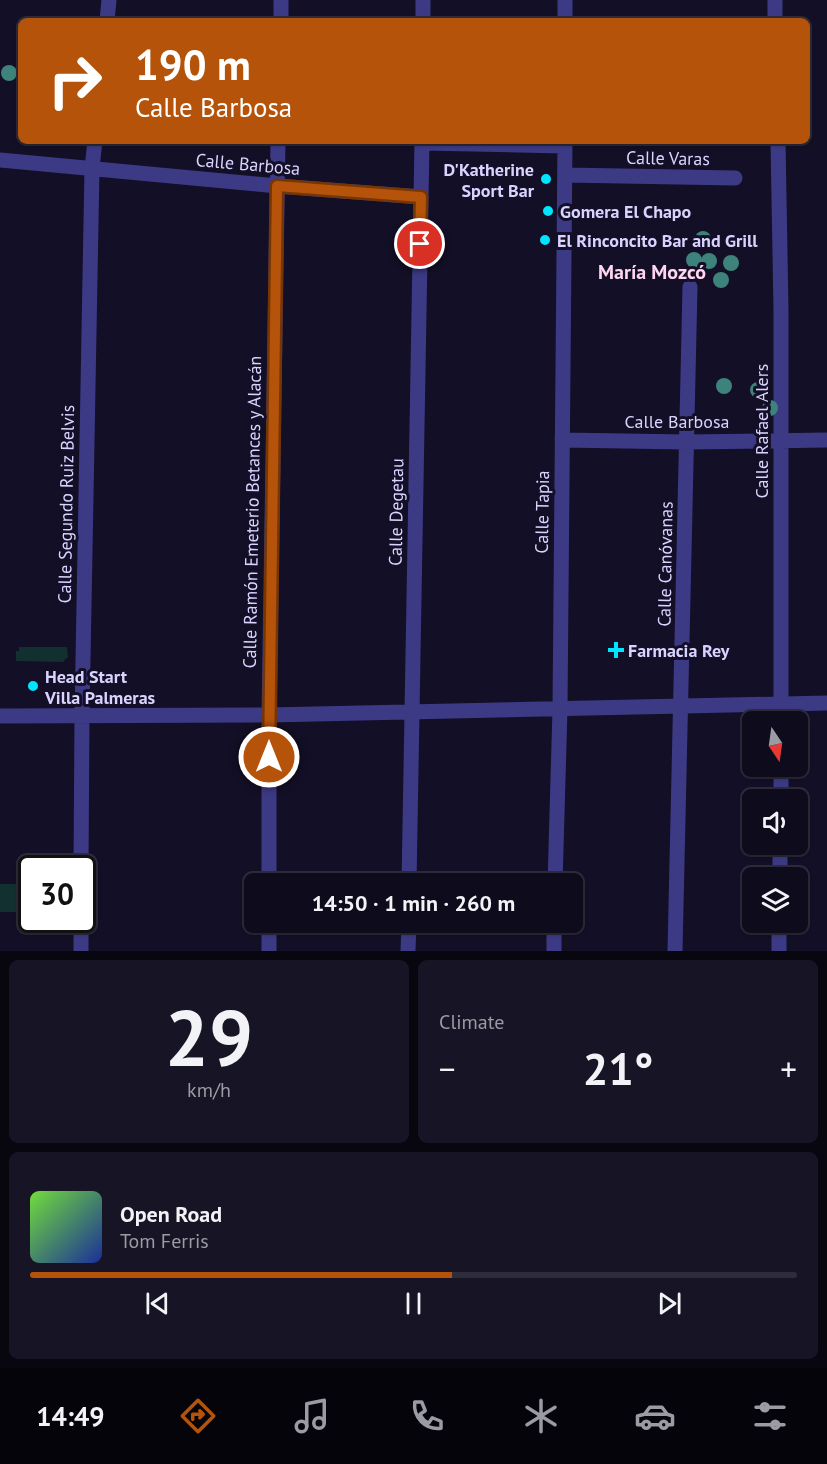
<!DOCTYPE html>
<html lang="en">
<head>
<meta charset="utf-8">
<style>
  body { margin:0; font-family:"PT Sans",sans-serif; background:#171425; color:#f1f3f6; height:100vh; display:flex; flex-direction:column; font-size:22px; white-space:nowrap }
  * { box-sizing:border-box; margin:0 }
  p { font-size:20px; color:#9b9ba3 }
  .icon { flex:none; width:33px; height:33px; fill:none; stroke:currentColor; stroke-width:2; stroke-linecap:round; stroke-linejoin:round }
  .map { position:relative; height:951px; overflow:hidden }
  .sheet { display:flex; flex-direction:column; gap:9px; padding:9px; background:#08060f; flex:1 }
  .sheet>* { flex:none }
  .banner { position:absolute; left:18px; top:18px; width:792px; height:126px; border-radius:9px; box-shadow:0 2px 4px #0004,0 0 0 2px #2e2b3b; background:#b45309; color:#fff; overflow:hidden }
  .needle { width:39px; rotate:167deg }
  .controls { position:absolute; left:742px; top:711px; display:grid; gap:12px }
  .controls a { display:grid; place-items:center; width:66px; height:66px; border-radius:9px; background:#0e0b1c; box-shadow:0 2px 4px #0004,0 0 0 2px #2e2b3b; font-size:30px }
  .speed { position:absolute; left:18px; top:855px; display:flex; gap:12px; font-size:30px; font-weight:700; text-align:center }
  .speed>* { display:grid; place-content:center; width:78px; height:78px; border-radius:50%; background:#0e0b1c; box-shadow:0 2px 4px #0004,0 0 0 2px #2e2b3b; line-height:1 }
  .speed .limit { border:3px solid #111; border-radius:9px; background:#fff; color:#111 }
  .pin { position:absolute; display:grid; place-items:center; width:51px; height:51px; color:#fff; margin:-26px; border:3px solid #fff; border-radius:50%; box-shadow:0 2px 6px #0007 }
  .me { position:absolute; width:66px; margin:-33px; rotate:0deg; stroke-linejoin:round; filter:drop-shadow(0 0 4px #0008) }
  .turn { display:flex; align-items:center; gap:21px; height:126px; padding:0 18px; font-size:27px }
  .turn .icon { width:78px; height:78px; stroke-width:2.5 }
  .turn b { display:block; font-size:42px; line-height:51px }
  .big { font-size:45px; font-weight:600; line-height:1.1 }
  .sheet .widget { flex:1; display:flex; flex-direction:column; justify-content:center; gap:9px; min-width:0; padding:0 21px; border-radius:9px; background:#171425 }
  .sheet .dial { align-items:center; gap:0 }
  .dial b { font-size:78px; line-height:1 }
  .song { display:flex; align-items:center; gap:18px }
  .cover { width:72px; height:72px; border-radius:9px; background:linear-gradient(135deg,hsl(100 70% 55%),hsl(230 70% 35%)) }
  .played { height:6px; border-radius:3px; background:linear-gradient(90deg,#b45309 55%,#2e2b3b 55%) }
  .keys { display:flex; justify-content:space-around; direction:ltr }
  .heat { display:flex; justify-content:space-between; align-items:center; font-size:33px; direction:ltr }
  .sheet .tiles { flex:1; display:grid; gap:9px; grid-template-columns:1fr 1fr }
  .widget:last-child { grid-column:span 2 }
  .trip { position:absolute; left:244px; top:873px; width:339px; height:60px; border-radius:9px; background:#0e0b1c; box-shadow:0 2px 4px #0004,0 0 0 2px #2e2b3b; font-weight:600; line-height:60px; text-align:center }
  .tab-bar { display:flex; height:96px; justify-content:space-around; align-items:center; background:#06040b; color:#9b9ba3 }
  .tab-bar .icon { width:42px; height:42px }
  .tab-bar .selected { color:#b45309 }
  .tab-bar b { font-size:27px; color:#f1f3f6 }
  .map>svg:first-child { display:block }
</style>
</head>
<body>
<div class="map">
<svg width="827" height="951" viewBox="0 0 827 951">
  <rect width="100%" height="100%" fill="#130f26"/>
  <path fill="#12302f" d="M19 647H67L68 658 65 659 64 662 16 661V651H19Z
    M0 884H31V912H0Z"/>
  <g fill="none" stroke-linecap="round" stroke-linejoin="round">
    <path stroke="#3d3a85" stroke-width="15" d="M565 0V21
      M775 0V21
      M107 21 109 0
      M281 21V0
      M423 21V0
      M778 141 781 311V722
      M422 143 565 146
      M0 160 277 186 421 197
      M565 175 735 178
      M562 440 687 442 827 440
      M0 716 269 715 827 703
      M781 800V766
      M81 868 82 715 92 168 95 141
      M780 878V844
      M269 884V715L278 141
      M409 884 422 141
      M555 884 560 709 565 141
      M269 922V951
      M81 951V920
      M408 951 409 922
      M554 951V922
      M675 951 690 287
      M779 951V922"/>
  </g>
  <g fill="#3d827b">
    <circle cx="9" cy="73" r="8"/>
    <circle cx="703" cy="239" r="8"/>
    <circle cx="694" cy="260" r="8"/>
    <circle cx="709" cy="261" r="8"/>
    <circle cx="731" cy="263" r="8"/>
    <circle cx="721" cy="280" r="8"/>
    <circle cx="724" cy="386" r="8"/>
    <circle cx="758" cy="390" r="8"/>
    <circle cx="770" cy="408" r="8"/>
  </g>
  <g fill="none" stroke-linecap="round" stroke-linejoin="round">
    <defs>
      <path id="route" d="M269 757 277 186 421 197 420 244"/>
    </defs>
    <use href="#route" stroke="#753606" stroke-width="15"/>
    <use href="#route" stroke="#b45309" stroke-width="10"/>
  </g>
  <g fill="#00e5ff" stroke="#130f26" stroke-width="2">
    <circle cx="546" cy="179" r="6"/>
    <circle cx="548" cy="211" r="6"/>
    <circle cx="545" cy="240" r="6"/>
    <path d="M613 641h6v6h6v6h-6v6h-6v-6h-6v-6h6z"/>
    <circle cx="33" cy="686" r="6"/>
  </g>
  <g text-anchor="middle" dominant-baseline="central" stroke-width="6" stroke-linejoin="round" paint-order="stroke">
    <g font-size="18" fill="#d9d4ff" stroke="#130f26">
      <text transform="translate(668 158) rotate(1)">Calle Varas</text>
      <text transform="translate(248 164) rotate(5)">Calle Barbosa</text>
      <text x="677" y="421">Calle Barbosa</text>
      <text transform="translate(761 431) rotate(-90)">Calle Rafael Alers</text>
      <text transform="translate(66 504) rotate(-89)">Calle Segundo Ruiz Belvis</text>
      <text transform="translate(252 512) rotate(-89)">Calle Ramón Emeterio Betances y Alacán</text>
      <text transform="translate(396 512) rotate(-89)">Calle Degetau</text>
      <text transform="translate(542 512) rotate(-89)">Calle Tapia</text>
      <text transform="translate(665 564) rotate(-89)">Calle Canóvanas</text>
    </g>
    <g font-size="18" font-weight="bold" fill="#d9d4ff" stroke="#130f26" text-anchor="start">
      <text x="534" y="169" text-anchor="end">D'Katherine<tspan x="534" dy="21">Sport Bar</tspan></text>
      <text x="560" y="211">Gomera El Chapo</text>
      <text x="557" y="240">El Rinconcito Bar and Grill</text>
      <text x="628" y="650">Farmacia Rey</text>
      <text x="45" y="676">Head Start<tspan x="45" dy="21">Villa Palmeras</tspan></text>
    </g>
    <g font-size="20" font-weight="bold" fill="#ffd6f0" stroke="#130f26">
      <text x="652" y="272">María Mozcó</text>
    </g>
  </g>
</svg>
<div class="controls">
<a><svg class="needle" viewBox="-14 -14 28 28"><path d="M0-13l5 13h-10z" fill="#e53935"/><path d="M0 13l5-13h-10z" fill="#9b9ba3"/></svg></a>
<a><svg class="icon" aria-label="sound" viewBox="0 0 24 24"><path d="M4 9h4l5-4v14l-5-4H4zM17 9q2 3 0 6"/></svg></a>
<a><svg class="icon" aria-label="layers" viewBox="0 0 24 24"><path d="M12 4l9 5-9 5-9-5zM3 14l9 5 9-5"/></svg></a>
</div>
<div class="speed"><div class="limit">30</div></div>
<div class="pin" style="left:420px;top:244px;background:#d93025"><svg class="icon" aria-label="arrive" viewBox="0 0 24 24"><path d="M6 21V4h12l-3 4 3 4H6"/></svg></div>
<svg class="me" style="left:269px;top:757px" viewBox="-20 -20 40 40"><circle r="17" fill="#b45309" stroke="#fff" stroke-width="3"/><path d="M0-11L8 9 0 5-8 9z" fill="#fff"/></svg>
<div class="trip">14:50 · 1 min · 260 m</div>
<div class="banner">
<div class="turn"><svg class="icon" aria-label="right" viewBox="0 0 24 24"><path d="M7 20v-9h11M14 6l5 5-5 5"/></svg><div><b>190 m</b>Calle Barbosa</div></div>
</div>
</div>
<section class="sheet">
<div class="tiles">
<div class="widget dial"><b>29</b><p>km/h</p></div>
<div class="widget"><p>Climate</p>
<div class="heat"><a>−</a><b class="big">21°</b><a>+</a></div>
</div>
<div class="widget">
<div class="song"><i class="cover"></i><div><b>Open Road</b><p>Tom Ferris</p></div></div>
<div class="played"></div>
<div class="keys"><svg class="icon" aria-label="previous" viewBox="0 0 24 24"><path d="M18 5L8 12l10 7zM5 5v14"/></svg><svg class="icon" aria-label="pause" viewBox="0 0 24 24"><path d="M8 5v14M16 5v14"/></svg><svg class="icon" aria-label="next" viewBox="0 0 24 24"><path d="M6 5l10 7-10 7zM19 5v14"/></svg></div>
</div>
</div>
</section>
<nav class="tab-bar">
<b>14:49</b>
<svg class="icon selected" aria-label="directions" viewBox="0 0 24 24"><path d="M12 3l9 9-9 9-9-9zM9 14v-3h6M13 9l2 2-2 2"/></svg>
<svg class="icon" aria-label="music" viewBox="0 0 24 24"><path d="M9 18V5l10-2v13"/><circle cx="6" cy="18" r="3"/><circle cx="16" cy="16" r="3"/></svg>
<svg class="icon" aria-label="phone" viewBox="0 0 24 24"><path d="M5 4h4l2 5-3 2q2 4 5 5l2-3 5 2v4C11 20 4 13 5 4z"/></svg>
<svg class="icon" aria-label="climate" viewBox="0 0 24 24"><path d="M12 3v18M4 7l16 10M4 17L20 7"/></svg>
<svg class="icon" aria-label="car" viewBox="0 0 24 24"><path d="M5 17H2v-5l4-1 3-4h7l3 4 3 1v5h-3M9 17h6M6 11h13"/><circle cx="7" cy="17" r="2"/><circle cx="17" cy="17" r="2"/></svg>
<svg class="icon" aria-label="filters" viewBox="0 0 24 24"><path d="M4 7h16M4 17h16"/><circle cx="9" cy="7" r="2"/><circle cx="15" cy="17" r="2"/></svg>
</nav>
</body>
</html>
